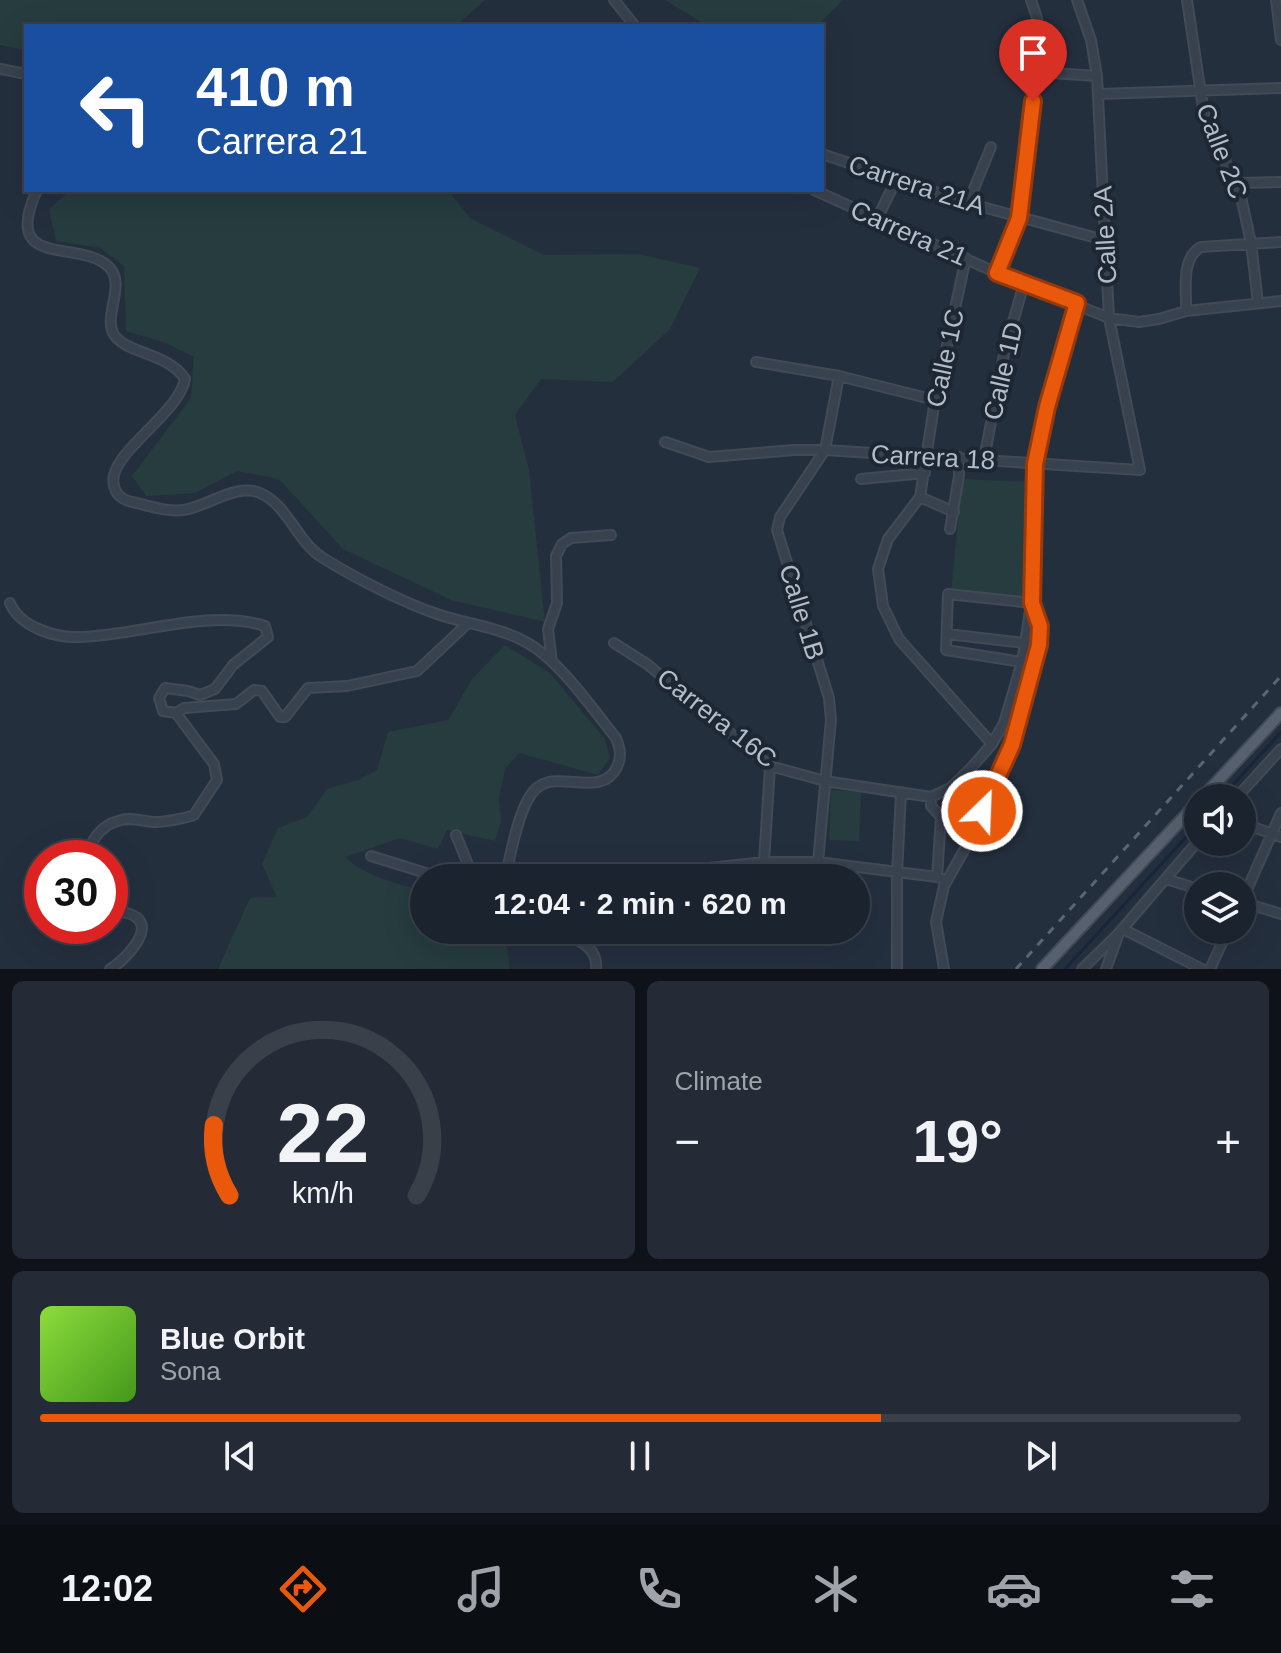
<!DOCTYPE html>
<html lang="en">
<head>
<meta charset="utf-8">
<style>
  body { margin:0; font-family:Helvetica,sans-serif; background:#242b36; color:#f1f3f6; height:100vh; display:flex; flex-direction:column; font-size:30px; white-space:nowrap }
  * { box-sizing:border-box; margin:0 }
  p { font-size:26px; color:#a0a4aa }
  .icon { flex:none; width:44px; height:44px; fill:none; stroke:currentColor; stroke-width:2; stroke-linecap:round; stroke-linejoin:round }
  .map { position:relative; height:969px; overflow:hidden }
  .details { display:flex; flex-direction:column; gap:12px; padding:12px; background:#0f1319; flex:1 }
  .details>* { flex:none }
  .hud { position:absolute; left:24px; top:24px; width:800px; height:168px; border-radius:0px; box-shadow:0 8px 32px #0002,0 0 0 2px #39404a; background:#1a4fa0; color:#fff; overflow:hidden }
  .tools { position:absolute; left:1184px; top:784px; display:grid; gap:16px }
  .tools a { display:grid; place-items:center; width:72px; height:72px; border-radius:50%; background:#1b232e; box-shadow:0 8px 32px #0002,0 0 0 2px #39404a; font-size:40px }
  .speed { position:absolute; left:24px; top:840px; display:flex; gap:16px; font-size:40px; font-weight:700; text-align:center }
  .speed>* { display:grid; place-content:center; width:104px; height:104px; border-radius:50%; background:#1b232e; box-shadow:0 8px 32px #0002,0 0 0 2px #39404a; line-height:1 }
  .speed .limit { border:12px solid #d22; background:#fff; color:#111 }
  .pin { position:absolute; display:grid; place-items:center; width:68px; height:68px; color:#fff; margin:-82px -34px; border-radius:50% 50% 50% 0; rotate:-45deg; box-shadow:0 0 8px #0007 }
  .pin .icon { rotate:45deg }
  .me { position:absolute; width:88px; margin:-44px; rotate:24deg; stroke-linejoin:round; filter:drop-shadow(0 0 6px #0008) }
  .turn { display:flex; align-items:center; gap:28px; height:168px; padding:0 40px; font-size:36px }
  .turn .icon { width:104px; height:104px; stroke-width:2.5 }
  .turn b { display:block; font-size:56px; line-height:68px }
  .big { font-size:60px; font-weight:700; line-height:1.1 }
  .details .widget { flex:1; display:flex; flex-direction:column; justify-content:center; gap:12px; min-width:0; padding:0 28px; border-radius:12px; background:#242b36 }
  .details .dial { align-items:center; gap:0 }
  .dial svg { height:208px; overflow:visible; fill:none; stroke:#39404a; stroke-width:7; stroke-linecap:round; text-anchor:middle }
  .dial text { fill:#f1f3f6; stroke:none }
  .song { display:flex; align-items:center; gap:24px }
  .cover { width:96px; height:96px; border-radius:12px; background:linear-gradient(135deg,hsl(90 70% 55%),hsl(100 70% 35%)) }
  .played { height:8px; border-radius:4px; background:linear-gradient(90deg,#ea580c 70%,#39404a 70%) }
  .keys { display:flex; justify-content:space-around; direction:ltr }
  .heat { display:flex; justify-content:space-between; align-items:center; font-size:44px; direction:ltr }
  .details .tiles { flex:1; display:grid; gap:12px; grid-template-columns:1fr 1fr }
  .widget:last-child { grid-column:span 2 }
  .trip { position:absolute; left:410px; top:864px; width:460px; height:80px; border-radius:40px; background:#1b232e; box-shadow:0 8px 32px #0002,0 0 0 2px #39404a; font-weight:700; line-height:80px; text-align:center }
  .dock { display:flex; height:128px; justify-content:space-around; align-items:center; background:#0b0e12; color:#a0a4aa }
  .dock .icon { width:56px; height:56px }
  .dock .active { color:#ea580c }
  .dock b { font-size:36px; color:#f1f3f6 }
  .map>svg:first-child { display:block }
</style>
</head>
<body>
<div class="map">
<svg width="1281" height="969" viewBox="0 0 1281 969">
  <rect width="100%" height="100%" fill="#242f3e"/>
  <path fill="#263c3f" d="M0 0H485L456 26H26V50L0 45Z
    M665 0H843L817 26H707Z
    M70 190H448L470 218 544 255 638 254 700 268 670 329 613 382 541 379 515 415 529 470 545 622 451 600 343 549 279 479 237 471 195 493 146 496 132 476 191 398 194 357 166 343 126 331 124 266 100 248 56 241 49 209Z
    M962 479 1029 482 1023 597 951 592Z
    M505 645 550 673 605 739 610 758 598 775 519 753 505 769 499 798 501 821 495 841 447 830 438 849 400 838 346 857C360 875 402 885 424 891V930H492L495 942 507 947 510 969H218L250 898 277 897 262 864 278 828 307 817 327 789 358 780 377 770 388 732 448 720 473 678Z
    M831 790 861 792 859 841 829 840Z"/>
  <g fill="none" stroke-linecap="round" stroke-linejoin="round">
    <path stroke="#17263c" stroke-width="3" d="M1221 798 1281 732
      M1065 969 1198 824"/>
    <defs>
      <path id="minor" d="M614 0 635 26
        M1187 0 1205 121 1213 141 1238 183 1251 243 1258 303
        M1276 0 1281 40
        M0 69 26 74
        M1037 72 1097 76
        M1099 94 1281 88
        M822 154 968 203 1104 240
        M1238 183 1281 182
        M37 190C0 271 80 238 109 267 126 284 104 314 113 333 124 354 168 352 185 379 179 415 105 455 114 486 117 498 126 501 137 503 152 507 168 512 184 510 208 506 236 483 260 493 288 505 297 542 323 558 353 577 404 603 437 614 466 624 498 627 524 641 559 659 591 707 616 738 620 748 622 756 617 767 601 799 561 770 538 787 519 801 511 855 505 878
        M814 190 997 273 1109 318 1139 322 1159 319 1186 311 1281 301
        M968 203 991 147
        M877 219 896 180
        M966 258 935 400 920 497 888 539 878 569 883 606 899 639 992 744
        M997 273 1019 218 1037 72V18L1031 0
        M1186 311C1187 290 1180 259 1201 247L1281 242
        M756 362 839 376 935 400
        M665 442 709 457 794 450H825L1140 470 1109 318 1097 76 1091 40 1077 0
        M984 459 1004 354 1024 283
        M861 479 925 473
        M920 497 954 512
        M950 529 959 476V457
        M10 603C20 627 55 638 79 637 136 636 209 608 265 626L268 637 233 665 215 689 200 695 188 691 165 688 159 698 163 711 176 713 184 708 236 704 254 690 262 691 280 717H285L308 688 347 686 417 671 467 624
        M947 634 1025 643
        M614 643 647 664 770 766 825 781 931 797 950 788 972 767 992 744 1004 723 1022 662 1031 604
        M552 662 548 629 557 603 556 556 562 544 571 538 611 535
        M1022 662 946 650 948 594 1032 603
        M931 797V806L941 817 937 877
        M1236 798 1281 749
        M1242 823 1281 837
        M456 835 467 862 465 878
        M371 856 442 878
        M91 858C86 842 103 825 118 821 131 816 144 822 156 822 165 822 186 818 194 815L217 780 214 764 176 713
        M764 862 770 766
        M818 862 831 720 829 698 777 530 780 517 825 450 839 376
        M617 878 764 862H818L937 877 947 880
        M1166 879 1198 889
        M1242 901 1281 813
        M1242 902 1281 914
        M110 909C117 911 130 912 136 917 155 930 123 962 110 969
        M1123 929 1202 969
        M547 930C567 936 599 942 596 969
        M897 969V874L901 793
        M944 969 936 922 944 886 972 836 1012 745 1039 645 1040 626 1032 603 1035 464 1047 407 1077 303
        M1082 969 1118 934 1198 841
        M1106 969 1118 936
        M1210 969 1228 930"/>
      <path id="major" d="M1202 798 1281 713
        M1042 969 1198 802"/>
    </defs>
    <use href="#minor" stroke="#414a57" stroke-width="12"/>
    <use href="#major" stroke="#414a57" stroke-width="14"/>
    <use href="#minor" stroke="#38414e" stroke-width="8"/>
    <use href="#major" stroke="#56606e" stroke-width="10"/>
    <path stroke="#5a6575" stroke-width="3" stroke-dasharray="8 8" stroke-linecap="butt" d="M1016 969 1281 676"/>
  </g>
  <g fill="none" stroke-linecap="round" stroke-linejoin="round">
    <defs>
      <path id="route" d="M982 811 1012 745 1039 645 1040 626 1032 603 1035 464 1047 407 1077 303 997 273 1019 218 1033 101"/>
    </defs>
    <use href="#route" stroke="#983908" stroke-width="20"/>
    <use href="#route" stroke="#ea580c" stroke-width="14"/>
  </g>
  <g text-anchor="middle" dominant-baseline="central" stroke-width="8" stroke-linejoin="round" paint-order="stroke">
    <g font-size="26" fill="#b4bcc9" stroke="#1d2633">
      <text transform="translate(1222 151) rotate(69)">Calle 2C</text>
      <text transform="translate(917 185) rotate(18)">Carrera 21A</text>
      <text transform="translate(909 233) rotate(24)">Carrera 21</text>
      <text transform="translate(1105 235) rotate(-93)">Calle 2A</text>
      <text transform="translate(945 358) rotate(-78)">Calle 1C</text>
      <text transform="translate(1003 371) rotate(-77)">Calle 1D</text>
      <text transform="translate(933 457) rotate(3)">Carrera 18</text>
      <text transform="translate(802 612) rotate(73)">Calle 1B</text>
      <text transform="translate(717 718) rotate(38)">Carrera 16C</text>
    </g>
  </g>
</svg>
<div class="tools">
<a><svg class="icon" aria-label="sound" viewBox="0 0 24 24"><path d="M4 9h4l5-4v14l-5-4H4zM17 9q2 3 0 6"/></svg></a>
<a><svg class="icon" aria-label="layers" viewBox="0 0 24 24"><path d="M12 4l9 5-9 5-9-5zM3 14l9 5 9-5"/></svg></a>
</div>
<div class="speed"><div class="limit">30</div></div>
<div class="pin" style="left:1033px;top:101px;background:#d93025"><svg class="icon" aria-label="arrive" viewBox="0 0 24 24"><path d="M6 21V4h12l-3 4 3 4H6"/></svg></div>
<svg class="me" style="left:982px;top:811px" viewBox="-20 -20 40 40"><circle r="17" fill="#ea580c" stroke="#fff" stroke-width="3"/><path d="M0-11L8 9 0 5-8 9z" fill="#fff"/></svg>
<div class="trip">12:04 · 2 min · 620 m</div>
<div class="hud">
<div class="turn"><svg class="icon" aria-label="left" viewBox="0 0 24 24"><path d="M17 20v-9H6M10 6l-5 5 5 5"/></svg><div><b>410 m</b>Carrera 21</div></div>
</div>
</div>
<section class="details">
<div class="tiles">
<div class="widget dial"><svg viewBox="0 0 100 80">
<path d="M14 69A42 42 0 1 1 86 69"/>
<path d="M14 69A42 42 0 0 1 8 42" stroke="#ea580c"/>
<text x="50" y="56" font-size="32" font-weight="700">22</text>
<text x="50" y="72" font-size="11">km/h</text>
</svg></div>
<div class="widget"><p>Climate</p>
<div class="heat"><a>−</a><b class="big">19°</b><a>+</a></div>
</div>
<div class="widget">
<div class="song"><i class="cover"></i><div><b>Blue Orbit</b><p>Sona</p></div></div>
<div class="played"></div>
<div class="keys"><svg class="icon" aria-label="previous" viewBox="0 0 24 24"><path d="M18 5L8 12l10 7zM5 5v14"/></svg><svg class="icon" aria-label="pause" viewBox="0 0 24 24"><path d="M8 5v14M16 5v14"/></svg><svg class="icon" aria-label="next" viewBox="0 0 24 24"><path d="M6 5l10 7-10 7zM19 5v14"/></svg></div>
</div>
</div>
</section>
<nav class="dock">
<b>12:02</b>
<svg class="icon active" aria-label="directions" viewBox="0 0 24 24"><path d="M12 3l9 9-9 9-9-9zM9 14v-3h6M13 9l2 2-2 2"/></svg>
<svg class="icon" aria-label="music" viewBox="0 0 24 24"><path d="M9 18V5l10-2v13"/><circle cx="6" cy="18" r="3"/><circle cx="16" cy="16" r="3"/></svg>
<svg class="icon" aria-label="phone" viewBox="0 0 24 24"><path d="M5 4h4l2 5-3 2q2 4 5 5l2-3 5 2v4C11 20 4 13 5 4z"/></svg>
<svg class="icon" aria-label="climate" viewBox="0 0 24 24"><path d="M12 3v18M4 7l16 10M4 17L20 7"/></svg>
<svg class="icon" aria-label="car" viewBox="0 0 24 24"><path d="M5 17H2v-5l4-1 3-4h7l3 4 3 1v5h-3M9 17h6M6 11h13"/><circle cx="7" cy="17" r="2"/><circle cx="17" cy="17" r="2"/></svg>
<svg class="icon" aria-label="filters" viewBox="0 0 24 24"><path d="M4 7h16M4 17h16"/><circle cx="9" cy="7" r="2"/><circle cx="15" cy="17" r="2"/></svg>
</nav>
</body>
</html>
